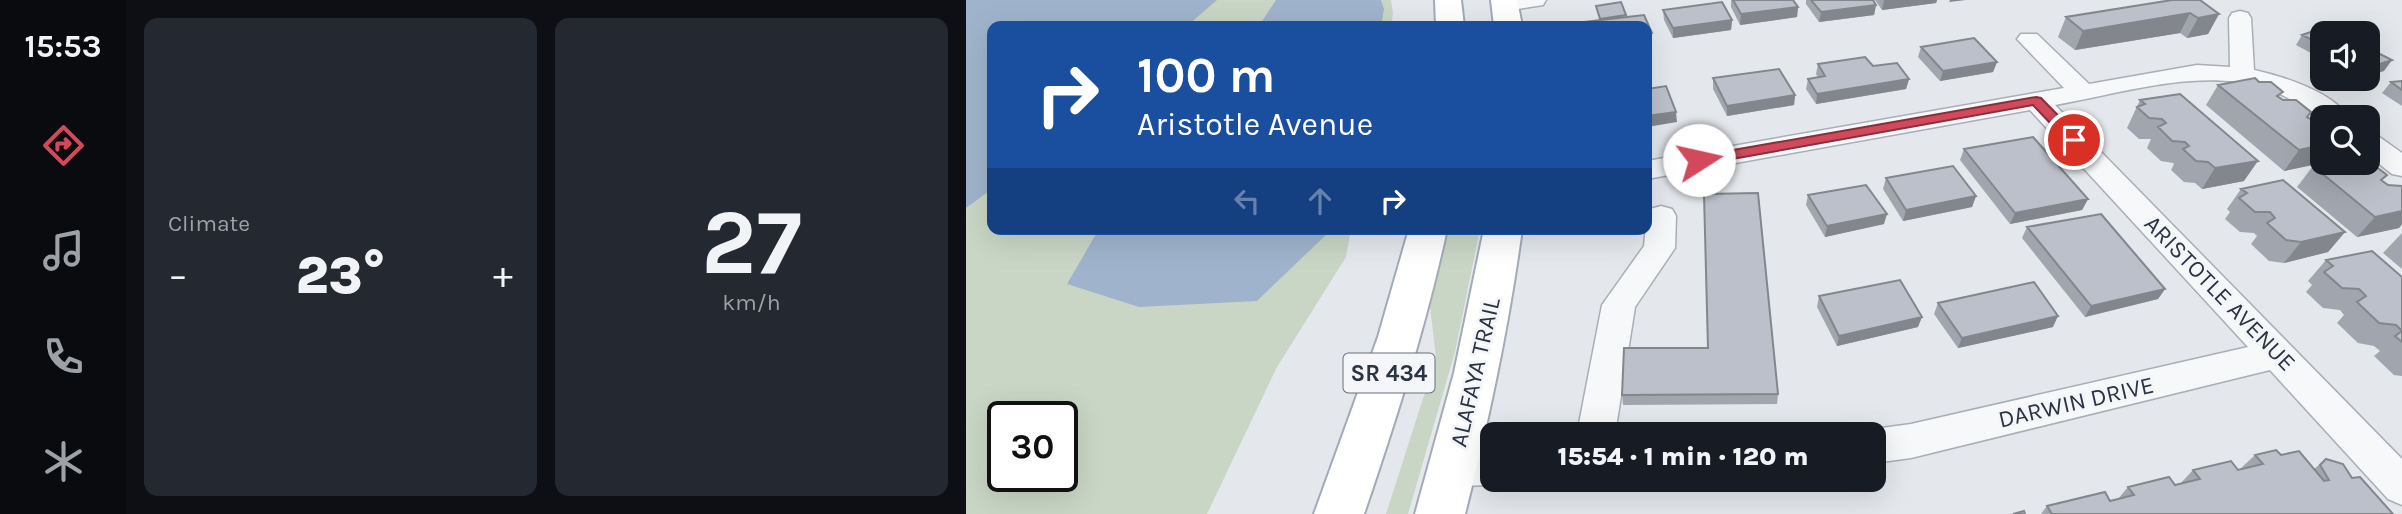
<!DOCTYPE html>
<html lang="en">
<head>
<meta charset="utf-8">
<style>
  body { margin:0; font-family:Karla,sans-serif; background:#242831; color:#f1f3f6; height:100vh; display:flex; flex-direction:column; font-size:26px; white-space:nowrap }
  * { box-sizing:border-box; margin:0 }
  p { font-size:23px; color:#9ea1a6 }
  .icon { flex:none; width:38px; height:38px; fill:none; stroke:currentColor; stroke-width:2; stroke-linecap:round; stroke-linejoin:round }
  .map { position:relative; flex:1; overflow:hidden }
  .panel { display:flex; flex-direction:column; gap:18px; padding:18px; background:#0d0f14; width:840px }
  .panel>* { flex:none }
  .hud { position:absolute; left:21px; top:21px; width:665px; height:214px; border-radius:14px; box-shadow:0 7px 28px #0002; background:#1a4fa0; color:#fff; overflow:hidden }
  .tools { position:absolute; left:1344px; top:21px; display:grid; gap:14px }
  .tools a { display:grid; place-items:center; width:70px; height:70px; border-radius:14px; background:#171b24; box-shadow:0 7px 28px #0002; font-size:35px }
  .speed { position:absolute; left:21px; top:401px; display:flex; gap:14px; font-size:35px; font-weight:700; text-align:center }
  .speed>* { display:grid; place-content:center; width:91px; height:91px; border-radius:50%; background:#171b24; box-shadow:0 7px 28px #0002; line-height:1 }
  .speed .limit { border:4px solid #111; border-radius:10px; background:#fff; color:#111 }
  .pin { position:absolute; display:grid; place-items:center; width:60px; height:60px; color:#fff; margin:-30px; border:4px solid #fff; border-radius:50%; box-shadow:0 2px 7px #0007 }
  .me { position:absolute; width:77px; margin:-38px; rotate:80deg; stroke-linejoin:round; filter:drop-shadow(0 0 5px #0008) }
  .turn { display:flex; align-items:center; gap:24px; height:147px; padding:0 35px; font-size:32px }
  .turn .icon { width:91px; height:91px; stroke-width:2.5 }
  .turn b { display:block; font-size:49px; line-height:60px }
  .lanes { display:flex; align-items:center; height:66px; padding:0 35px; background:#0003; justify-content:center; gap:35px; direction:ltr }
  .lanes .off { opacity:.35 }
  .big { font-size:52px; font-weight:800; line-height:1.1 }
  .panel .widget { flex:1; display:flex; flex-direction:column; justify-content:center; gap:10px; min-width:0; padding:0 24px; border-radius:14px; background:#242831 }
  .panel .dial { align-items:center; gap:0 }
  .dial b { font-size:91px; line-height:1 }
  .heat { display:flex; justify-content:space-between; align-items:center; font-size:38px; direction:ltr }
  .panel .tiles { flex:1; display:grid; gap:18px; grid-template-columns:repeat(2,1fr) }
  .trip { position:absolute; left:514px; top:422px; width:406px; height:70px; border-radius:14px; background:#171b24; box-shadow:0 7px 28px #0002; font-weight:800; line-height:70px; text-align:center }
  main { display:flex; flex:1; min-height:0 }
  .tab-bar { display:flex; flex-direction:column; width:126px; justify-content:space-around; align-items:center; background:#090b0e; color:#9ea1a6 }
  .tab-bar .icon { width:49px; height:49px }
  .tab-bar .selected { color:#d1495b }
  .tab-bar b { font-size:32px; color:#f1f3f6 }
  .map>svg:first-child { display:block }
</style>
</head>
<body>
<main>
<nav class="tab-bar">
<b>15:53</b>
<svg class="icon selected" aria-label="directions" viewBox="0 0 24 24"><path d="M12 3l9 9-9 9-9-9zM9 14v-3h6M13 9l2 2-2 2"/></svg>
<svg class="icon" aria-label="music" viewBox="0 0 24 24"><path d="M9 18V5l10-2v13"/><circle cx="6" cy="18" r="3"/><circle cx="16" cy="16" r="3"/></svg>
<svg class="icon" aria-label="phone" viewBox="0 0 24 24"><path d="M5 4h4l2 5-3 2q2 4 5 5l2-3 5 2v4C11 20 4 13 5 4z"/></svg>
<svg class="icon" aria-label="climate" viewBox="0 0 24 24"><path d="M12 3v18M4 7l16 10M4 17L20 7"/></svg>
</nav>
<section class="panel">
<div class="tiles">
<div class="widget"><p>Climate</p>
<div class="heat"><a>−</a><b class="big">23°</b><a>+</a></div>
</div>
<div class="widget dial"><b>27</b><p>km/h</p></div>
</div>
</section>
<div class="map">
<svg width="1436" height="514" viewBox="0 0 1436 514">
  <rect width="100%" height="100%" fill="#e4e7ec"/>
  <path fill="#c9d6c5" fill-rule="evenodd" d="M0 0H425L427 14 425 26H26V229H385L380 257 311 367 241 514H0ZM37 416H96V476H37Z
    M482 229H514L489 352 442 514H420L470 358 464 306Z"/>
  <path fill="#9fb4cc" d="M0 0H251L221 26H26V189L0 208Z
    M310 0H415L418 9 415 26H293Z
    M133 229H366L291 301 173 307 101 284Z"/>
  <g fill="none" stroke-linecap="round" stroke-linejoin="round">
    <defs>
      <path id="minor" d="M531 0H580L577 5 539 11 531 9 528 4Z
        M1274 11 1282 13 1285 18 1288 70C1316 76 1367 92 1382 117H1356V120C1337 107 1318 93 1295 87 1233 68 1152 94 1089 105L1436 459V505L1422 499 1304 370 945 458 908 463V434H894L908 429 945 424 1282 347 1064 110 681 179V161L1098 88 1051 39 1055 34H1071L1123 84 1231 65 1264 67 1263 18 1266 13Z
        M1402 133 1412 136 1436 153V176L1426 174 1402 155Z
        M695 206 706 209 710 216 709 248 669 307 649 434H611L636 305 678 246 681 215 684 209Z
        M487 448 527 449V480H541C520 488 494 487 473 479L467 466 473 453Z"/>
      <path id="major" d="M469 0H495L498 26H470Z
        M525 0H551L556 26H528Z
        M443 229H481C460 326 430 420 398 514H348L412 337Z
        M518 229H556C543 325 523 420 499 514H449L488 373Z"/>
    </defs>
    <use href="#minor" stroke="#a9aeb7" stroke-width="3"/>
    <use href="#major" stroke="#a3abb8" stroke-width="4"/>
    <use href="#minor" fill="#f7f8fa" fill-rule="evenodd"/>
    <use href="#major" fill="#fff" fill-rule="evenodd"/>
  </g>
  <path fill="#a1a5ae" d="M765 0H827L832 7 831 17 774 25 765 7Z
    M840 0H907L910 5 908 15 853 22 840 4Z
    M909 0H971L970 3 916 10Z
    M1202 0H1234L1253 14 1242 34 1221 38 1214 33 1109 50 1092 37 1100 17 1202 1Z
    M697 10 766 20 765 30 707 38 698 20Z
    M1356 33V59L1330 45 1336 35Z
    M955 47 1031 62 1027 72 974 81 952 57Z
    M852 64 907 66 943 79 940 89 850 104 840 89 842 79 852 77 850 74Z
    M747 78 829 95 828 105 761 116 747 89Z
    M1436 81V106L1416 93 1425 82Z
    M1252 85 1314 98 1345 112 1342 117 1346 120 1356 121V163L1318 171 1240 105Z
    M1174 100 1278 181 1236 189 1229 183 1218 182 1205 170 1208 164 1207 163 1195 161 1181 148 1185 139H1173L1161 128Z
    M998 149 1122 199 1116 210 1044 224 994 160Z
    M1347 166 1416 181 1422 185 1436 186V224L1433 228 1391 237 1331 187Z
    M920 178 1010 196 1006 207 937 221 917 189Z
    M1275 189 1379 232 1362 252 1318 263 1303 261 1285 244 1291 236 1288 233 1274 232 1259 219 1264 212 1261 209Z
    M738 194 812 394 811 404 657 405 656 395 742 348Z
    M842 195 918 224 859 237 840 205Z
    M1061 227 1199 289 1192 299 1119 317 1056 238Z
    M1436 233V269L1417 253Z
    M1360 260 1436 277V376L1428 375 1408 356 1414 351 1408 346 1392 343 1371 323 1378 315 1374 310 1357 308 1340 292 1346 285 1342 281Z
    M853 296 952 327 871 346 851 307Z
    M972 303 1087 327 992 348 968 314Z
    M1289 455H1315L1348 469 1360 459 1386 478 1427 514H1075L1081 506 1144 501 1152 499 1162 487 1209 485 1214 484 1227 470 1274 469Z"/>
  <path fill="#83868d" d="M918 0H971L970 3 916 10Z
    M984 0H1000L983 2Z
    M910 5 908 15 853 22 855 12Z
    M832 7 831 17 774 25 775 14Z
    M1224 13 1214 33 1109 50 1117 31Z
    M1253 14 1242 34 1221 38 1232 18Z
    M766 20 765 30 707 38V28Z
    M686 33V44H681V34Z
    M1426 60 1418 71 1402 76V68Z
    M1031 62 1027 72 974 81 977 71Z
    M943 79 940 89 850 104 851 94Z
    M829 95 828 105 761 116V106Z
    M710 112 711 122 681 127V116Z
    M1356 145V163L1318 171 1333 150Z
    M1292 161 1278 181 1236 189 1249 168Z
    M1010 196 1006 207 937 221 940 210Z
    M1122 199 1116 210 1044 224 1049 213Z
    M1436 211V224L1433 228 1391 237 1409 217Z
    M921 214 918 224 859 237 861 226Z
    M1379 232 1362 252 1318 263 1335 242Z
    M1199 289 1192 299 1119 317 1125 306Z
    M1092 316 1087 327 992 348 996 338Z
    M956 317 952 327 871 346 873 336Z"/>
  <path fill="#bbc0ca" stroke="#83868d" stroke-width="2" d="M767 0H827L832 7 775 14Z
    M845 0H907L910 5 855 12Z
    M1206 0H1234L1253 14 1232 18 1224 13 1117 31 1100 17Z
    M655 2 660 15 634 19 630 6Z
    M756 2 766 20 707 28 697 10Z
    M678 15 686 33 681 34V26H619L617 22Z
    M1362 26 1375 33H1356V45L1336 35Z
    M1008 38 1031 62 977 71 955 47Z
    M1402 48 1426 60 1402 68Z
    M899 57 907 66 931 63 943 79 851 94 842 79 859 76 852 64Z
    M813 69 829 95 761 106 747 78Z
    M1289 78 1293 82H1305L1317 92 1311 96 1317 100H1330L1345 112 1341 117 1346 120 1356 121V145L1333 150 1252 85Z
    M1436 81V90L1425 82Z
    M700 86 710 112 681 116V89Z
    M1214 94 1292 161 1249 168 1242 162 1230 161 1217 149 1223 146 1219 142 1206 141 1192 127 1200 123 1196 119 1183 118 1171 107 1179 104 1174 100Z
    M1067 137 1122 199 1049 213 998 149Z
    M1363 163H1405L1421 175 1415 180 1422 185 1436 186V211L1409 217 1347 166Z
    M987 166 1010 196 940 210 920 178Z
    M1317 180 1379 232 1335 242 1320 240 1301 223 1309 218 1304 212H1289L1273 198 1281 193 1275 189Z
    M900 185 921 214 861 226 842 195Z
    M792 193 812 394 656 395 658 348H742L738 194Z
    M1135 214 1199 289 1125 306 1061 227Z
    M1406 251 1436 277V342L1429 336 1436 331 1430 325 1413 323 1391 302 1400 296 1393 289 1376 288 1358 272 1367 266 1360 260Z
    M934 280 956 317 873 336 853 296Z
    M1068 282 1092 316 996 338 972 303Z
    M1310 450 1315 455 1333 451 1358 481 1363 480 1354 465 1360 459 1377 464 1386 478 1394 477 1427 514H1086L1081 506 1139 492 1144 501 1168 495 1162 487 1203 477 1209 485 1234 479 1227 470 1265 461 1272 470 1297 464 1289 455Z
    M1058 511 1059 514H1047Z"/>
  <path fill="#d1495b" stroke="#882f3b" stroke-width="2" d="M1070 97 1075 98 1113 137V143H1103L1067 105 733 165 726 160 733 156Z"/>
  <g text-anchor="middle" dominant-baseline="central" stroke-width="6" stroke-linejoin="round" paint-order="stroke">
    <rect fill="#f4f6f9" stroke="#676e7b" stroke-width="2" x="377.5" y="353.5" width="91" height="39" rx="5"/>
    <g font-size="23" font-weight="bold" fill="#2b3445">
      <text x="423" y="373">SR 434</text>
    </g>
    <g font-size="24" fill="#2b3445" stroke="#f4f6f9">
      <text transform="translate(1254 293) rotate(46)">ARISTOTLE AVENUE</text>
      <text transform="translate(509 372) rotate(-77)">ALAFAYA TRAIL</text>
      <text transform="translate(1110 402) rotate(-13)">DARWIN DRIVE</text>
    </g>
  </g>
</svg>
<div class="tools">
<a><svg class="icon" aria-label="sound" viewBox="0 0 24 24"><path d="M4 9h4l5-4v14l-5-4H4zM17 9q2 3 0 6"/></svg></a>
<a><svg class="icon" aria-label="search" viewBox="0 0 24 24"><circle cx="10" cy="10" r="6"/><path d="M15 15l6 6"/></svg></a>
</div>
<div class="speed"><div class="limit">30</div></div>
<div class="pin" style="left:1108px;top:140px;background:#d93025"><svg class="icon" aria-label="arrive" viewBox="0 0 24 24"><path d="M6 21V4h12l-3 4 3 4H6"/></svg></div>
<svg class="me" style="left:733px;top:160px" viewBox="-20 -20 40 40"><circle r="19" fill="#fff"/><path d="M0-13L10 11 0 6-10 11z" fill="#d1495b"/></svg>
<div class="trip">15:54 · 1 min · 120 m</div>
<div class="hud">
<div class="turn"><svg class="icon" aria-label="right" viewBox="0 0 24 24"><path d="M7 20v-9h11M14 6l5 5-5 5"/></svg><div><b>100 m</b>Aristotle Avenue</div></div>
<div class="lanes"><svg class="icon off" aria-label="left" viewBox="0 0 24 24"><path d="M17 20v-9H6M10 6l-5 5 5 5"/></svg><svg class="icon off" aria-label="ahead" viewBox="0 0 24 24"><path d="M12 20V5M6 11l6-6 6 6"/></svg><svg class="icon" aria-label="right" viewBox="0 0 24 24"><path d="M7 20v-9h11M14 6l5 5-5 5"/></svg></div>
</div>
</div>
</main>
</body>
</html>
